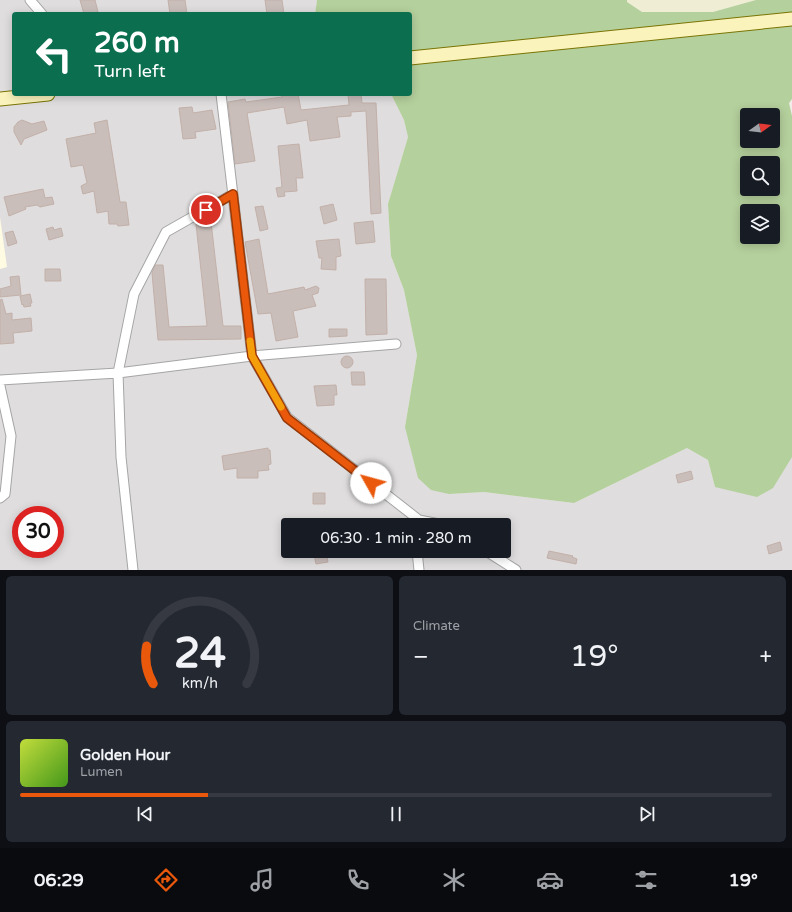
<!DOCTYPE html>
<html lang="en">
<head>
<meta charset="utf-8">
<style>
  body { margin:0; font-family:"Varela Round",sans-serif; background:#242831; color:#f1f3f6; height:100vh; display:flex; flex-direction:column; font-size:15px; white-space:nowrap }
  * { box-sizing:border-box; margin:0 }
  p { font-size:13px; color:#9ea1a6 }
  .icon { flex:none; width:22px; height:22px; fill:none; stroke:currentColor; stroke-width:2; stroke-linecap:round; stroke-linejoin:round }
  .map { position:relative; height:570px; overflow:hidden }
  .details { display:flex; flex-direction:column; gap:6px; padding:6px; background:#0d0f14; flex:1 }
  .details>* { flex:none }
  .banner { position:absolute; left:12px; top:12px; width:400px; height:84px; border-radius:4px; box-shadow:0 2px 10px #0003; background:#0b6e4f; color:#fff; overflow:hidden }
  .needle { width:26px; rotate:75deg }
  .fabs { position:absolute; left:740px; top:108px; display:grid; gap:8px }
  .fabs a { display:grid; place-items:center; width:40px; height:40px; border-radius:4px; background:#171b24; box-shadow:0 2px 10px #0003; font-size:20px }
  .speed { position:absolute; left:12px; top:506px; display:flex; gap:8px; font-size:20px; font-weight:700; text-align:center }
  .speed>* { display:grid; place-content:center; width:52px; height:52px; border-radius:50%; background:#171b24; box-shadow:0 2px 10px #0003; line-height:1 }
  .speed .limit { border:6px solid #d22; background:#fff; color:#111 }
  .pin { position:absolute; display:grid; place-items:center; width:34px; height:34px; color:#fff; margin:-17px; border:2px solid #fff; border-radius:50%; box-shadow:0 1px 4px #0007 }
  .me { position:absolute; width:44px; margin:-22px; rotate:308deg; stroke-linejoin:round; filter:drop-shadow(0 0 3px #0008) }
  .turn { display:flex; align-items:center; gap:14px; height:84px; padding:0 16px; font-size:18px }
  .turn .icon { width:52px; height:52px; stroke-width:2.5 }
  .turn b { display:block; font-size:28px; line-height:34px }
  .big { font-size:30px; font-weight:600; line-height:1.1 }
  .details .tile { flex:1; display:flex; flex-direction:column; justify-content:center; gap:6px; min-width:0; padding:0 14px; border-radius:6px; background:#242831 }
  .details .dial { align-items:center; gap:0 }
  .dial svg { height:104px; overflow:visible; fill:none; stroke:#363941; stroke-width:7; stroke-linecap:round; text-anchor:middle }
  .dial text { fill:#f1f3f6; stroke:none }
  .song { display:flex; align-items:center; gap:12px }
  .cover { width:48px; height:48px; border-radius:6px; background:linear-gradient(135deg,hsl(70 70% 55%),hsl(100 70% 35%)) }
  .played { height:4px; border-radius:2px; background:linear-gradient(90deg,#ea580c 25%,#363941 25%) }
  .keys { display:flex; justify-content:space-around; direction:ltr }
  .heat { display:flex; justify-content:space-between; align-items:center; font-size:22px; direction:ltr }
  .details .tiles { flex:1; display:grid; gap:6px; grid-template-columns:1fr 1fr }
  .tile:last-child { grid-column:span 2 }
  .trip { position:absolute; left:281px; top:518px; width:230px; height:40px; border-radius:4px; background:#171b24; box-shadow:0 2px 10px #0003; font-weight:600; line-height:40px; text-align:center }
  .dock { display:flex; height:64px; justify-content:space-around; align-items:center; background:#090b0e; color:#9ea1a6 }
  .dock .icon { width:28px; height:28px }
  .dock .current { color:#ea580c }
  .dock b { font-size:18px; color:#f1f3f6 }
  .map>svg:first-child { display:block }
</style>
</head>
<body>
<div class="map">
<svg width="792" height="570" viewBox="0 0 792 570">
  <rect width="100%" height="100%" fill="#f1ece7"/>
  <path fill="#dfddde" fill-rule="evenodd" d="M0 0H317L315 14H14V94H391L404 120 408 137 388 204 391 256 404 290 417 355 405 427 449 494 484 492 574 503 687 448 708 460 715 487 792 457V570H0ZM21 515H55V549H21ZM288 525H504V551H288Z"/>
  <path fill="#fffae2" d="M0 217 7 267 0 269Z"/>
  <path fill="#efedd3" d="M627 0H756L713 12H642L627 2Z"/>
  <path fill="#b4d09c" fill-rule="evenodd" d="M317 0H627V2L642 12H713L756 0H792V99L789 103 792 116V457L773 488 757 497 715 487 708 460 687 448 574 503 484 492 449 494 431 490 418 478 405 427 417 355 404 290 391 256 388 204 408 137 404 120 391 94H410V14H315ZM747 115H773V141H747ZM747 163H773V189H747ZM747 211H773V237H747Z"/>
  <path fill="#c9beba" stroke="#c3b0a9" d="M80 0H95L98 12 84 14Z
    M168 0H185L187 14H170Z
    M265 0H282L284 14H267Z
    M288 94H298L301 110 349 105 348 94H361L362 103H376L381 213 371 214 366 111 351 112V116L337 117 340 137 310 141 307 120 287 124 284 107 247 113 255 161 235 164 228 102 245 99 246 102 282 97 281 95Z
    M192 107 193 113 212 110 216 129 195 132 196 138 183 139 179 108Z
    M22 120 32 124 44 121 47 130 24 139 21 145 14 132V127L18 122Z
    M107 120 120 202H126L129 225 118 226 117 224H109L108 211 97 213 94 191 83 194 81 186 87 183 83 165 71 167 66 139 96 133 94 123Z
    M299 144 303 178H296L297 191 284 192 285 196 278 197 276 188 282 187 278 146Z
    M43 189 45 198 52 197 54 204 40 207 37 205 25 207 26 209 9 216 4 197Z
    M333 204 337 220 324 224 320 207Z
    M263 206 268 229 260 231 255 207Z
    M373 221 375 242 356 244 354 223Z
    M211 222 223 326H241V339L158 340 152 273 155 265H163L169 327 207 326 196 224Z
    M53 227 54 230 61 228 63 236 49 240 46 229Z
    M13 231 17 243 8 246 5 233Z
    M259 239 268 294 304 287 305 290 316 286 319 288 318 293 312 295 316 306 293 311 298 337 276 341 271 313 258 314 245 242Z
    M339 239 341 256 336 257V270L321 269 322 258H319L316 241Z
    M45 269H60L61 281H45Z
    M19 276 21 295 0 297V289L11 286 10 277Z
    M365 279H386L387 334 366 335Z
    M30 294 32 303H30L31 306 24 307 23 304 22 305 20 296Z
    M2 299 6 314 12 313V320L31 318 32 331 13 333 14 343 0 344V300Z
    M329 329H347V336L329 337Z
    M341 362a6 6 0 1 1 12 0a6 6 0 1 1-12 0Z
    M351 372H364L365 385H352Z
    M336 385 337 395H334V405L317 406 314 386Z
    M268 448V450H270L271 464 268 465 269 470 258 471V478H237V468L224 470 222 456Z
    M691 471 693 479 678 483 676 475Z
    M313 493H325V504H313Z
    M780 542 782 550 769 554 767 546Z
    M549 551 573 556 572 557 577 559 576 564 547 558Z
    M326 552 328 562 316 564 314 555Z"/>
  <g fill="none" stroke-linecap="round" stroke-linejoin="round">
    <defs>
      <path id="street" d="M30 0 42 14
        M221 94 252 356 287 417 419 520 444 525
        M0 380 118 373 252 356 396 344
        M0 386 11 436 5 494 0 498
        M417 551 419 570
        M486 551 516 570
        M133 570 121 457 118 373 134 294 166 232 233 194"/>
      <path id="secondary" d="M410 58 792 19
        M0 99 48 94"/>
    </defs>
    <use href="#street" stroke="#a5a5a5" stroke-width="11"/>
    <use href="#secondary" stroke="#7a7405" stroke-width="15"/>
    <use href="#street" stroke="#fff" stroke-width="9"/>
    <use href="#secondary" stroke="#faf3bc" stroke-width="13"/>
  </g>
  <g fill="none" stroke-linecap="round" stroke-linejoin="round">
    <defs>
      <path id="route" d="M206 210 233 194 252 356 287 418 371 483"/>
    </defs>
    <use href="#route" stroke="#983908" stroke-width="10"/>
    <use href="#route" stroke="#ea580c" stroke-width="7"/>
    <path stroke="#f59e0b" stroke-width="7" d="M250 341 252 356 281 407"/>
  </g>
</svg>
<div class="fabs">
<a><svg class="needle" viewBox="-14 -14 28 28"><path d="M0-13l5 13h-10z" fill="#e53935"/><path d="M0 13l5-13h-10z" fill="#9ea1a6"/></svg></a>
<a><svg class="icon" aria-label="search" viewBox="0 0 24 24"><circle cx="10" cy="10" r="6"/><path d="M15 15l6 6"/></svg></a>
<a><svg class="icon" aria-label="layers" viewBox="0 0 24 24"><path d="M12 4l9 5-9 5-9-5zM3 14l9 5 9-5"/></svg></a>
</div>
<div class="speed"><div class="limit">30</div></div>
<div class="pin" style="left:206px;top:210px;background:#d93025"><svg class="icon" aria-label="arrive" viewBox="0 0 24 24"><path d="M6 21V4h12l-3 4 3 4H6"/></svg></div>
<svg class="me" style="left:371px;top:483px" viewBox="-20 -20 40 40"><circle r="19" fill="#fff"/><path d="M0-13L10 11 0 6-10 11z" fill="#ea580c"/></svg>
<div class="trip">06:30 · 1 min · 280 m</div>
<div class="banner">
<div class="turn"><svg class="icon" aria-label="left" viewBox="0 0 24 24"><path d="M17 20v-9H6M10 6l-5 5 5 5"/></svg><div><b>260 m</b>Turn left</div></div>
</div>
</div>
<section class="details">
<div class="tiles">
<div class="tile dial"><svg viewBox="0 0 100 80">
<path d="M14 69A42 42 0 1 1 86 69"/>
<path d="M14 69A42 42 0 0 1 9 40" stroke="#ea580c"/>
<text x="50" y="56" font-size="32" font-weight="700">24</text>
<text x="50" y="72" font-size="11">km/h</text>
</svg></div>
<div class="tile"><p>Climate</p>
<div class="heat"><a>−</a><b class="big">19°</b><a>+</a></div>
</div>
<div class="tile">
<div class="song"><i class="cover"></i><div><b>Golden Hour</b><p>Lumen</p></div></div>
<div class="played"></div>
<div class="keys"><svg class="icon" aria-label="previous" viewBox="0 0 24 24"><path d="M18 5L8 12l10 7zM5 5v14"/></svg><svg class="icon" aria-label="pause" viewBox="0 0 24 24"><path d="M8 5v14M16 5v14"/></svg><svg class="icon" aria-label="next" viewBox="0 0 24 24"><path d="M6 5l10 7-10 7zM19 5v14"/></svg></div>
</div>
</div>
</section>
<nav class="dock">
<b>06:29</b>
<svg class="icon current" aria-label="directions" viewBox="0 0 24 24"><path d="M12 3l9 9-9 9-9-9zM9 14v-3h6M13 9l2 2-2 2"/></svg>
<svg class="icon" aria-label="music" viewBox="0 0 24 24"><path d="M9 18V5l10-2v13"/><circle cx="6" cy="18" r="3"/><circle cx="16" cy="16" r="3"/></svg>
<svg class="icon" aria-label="phone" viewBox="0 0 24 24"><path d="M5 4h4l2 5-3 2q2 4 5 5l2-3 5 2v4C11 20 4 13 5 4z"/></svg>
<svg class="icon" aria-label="climate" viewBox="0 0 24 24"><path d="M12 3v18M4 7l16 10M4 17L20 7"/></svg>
<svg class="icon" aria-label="car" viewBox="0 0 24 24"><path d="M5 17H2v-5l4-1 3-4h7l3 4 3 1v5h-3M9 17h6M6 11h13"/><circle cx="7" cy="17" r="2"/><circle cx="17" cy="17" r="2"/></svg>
<svg class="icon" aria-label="filters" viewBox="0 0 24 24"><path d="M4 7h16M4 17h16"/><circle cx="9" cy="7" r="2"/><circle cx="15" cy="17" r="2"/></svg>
<b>19°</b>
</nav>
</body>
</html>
